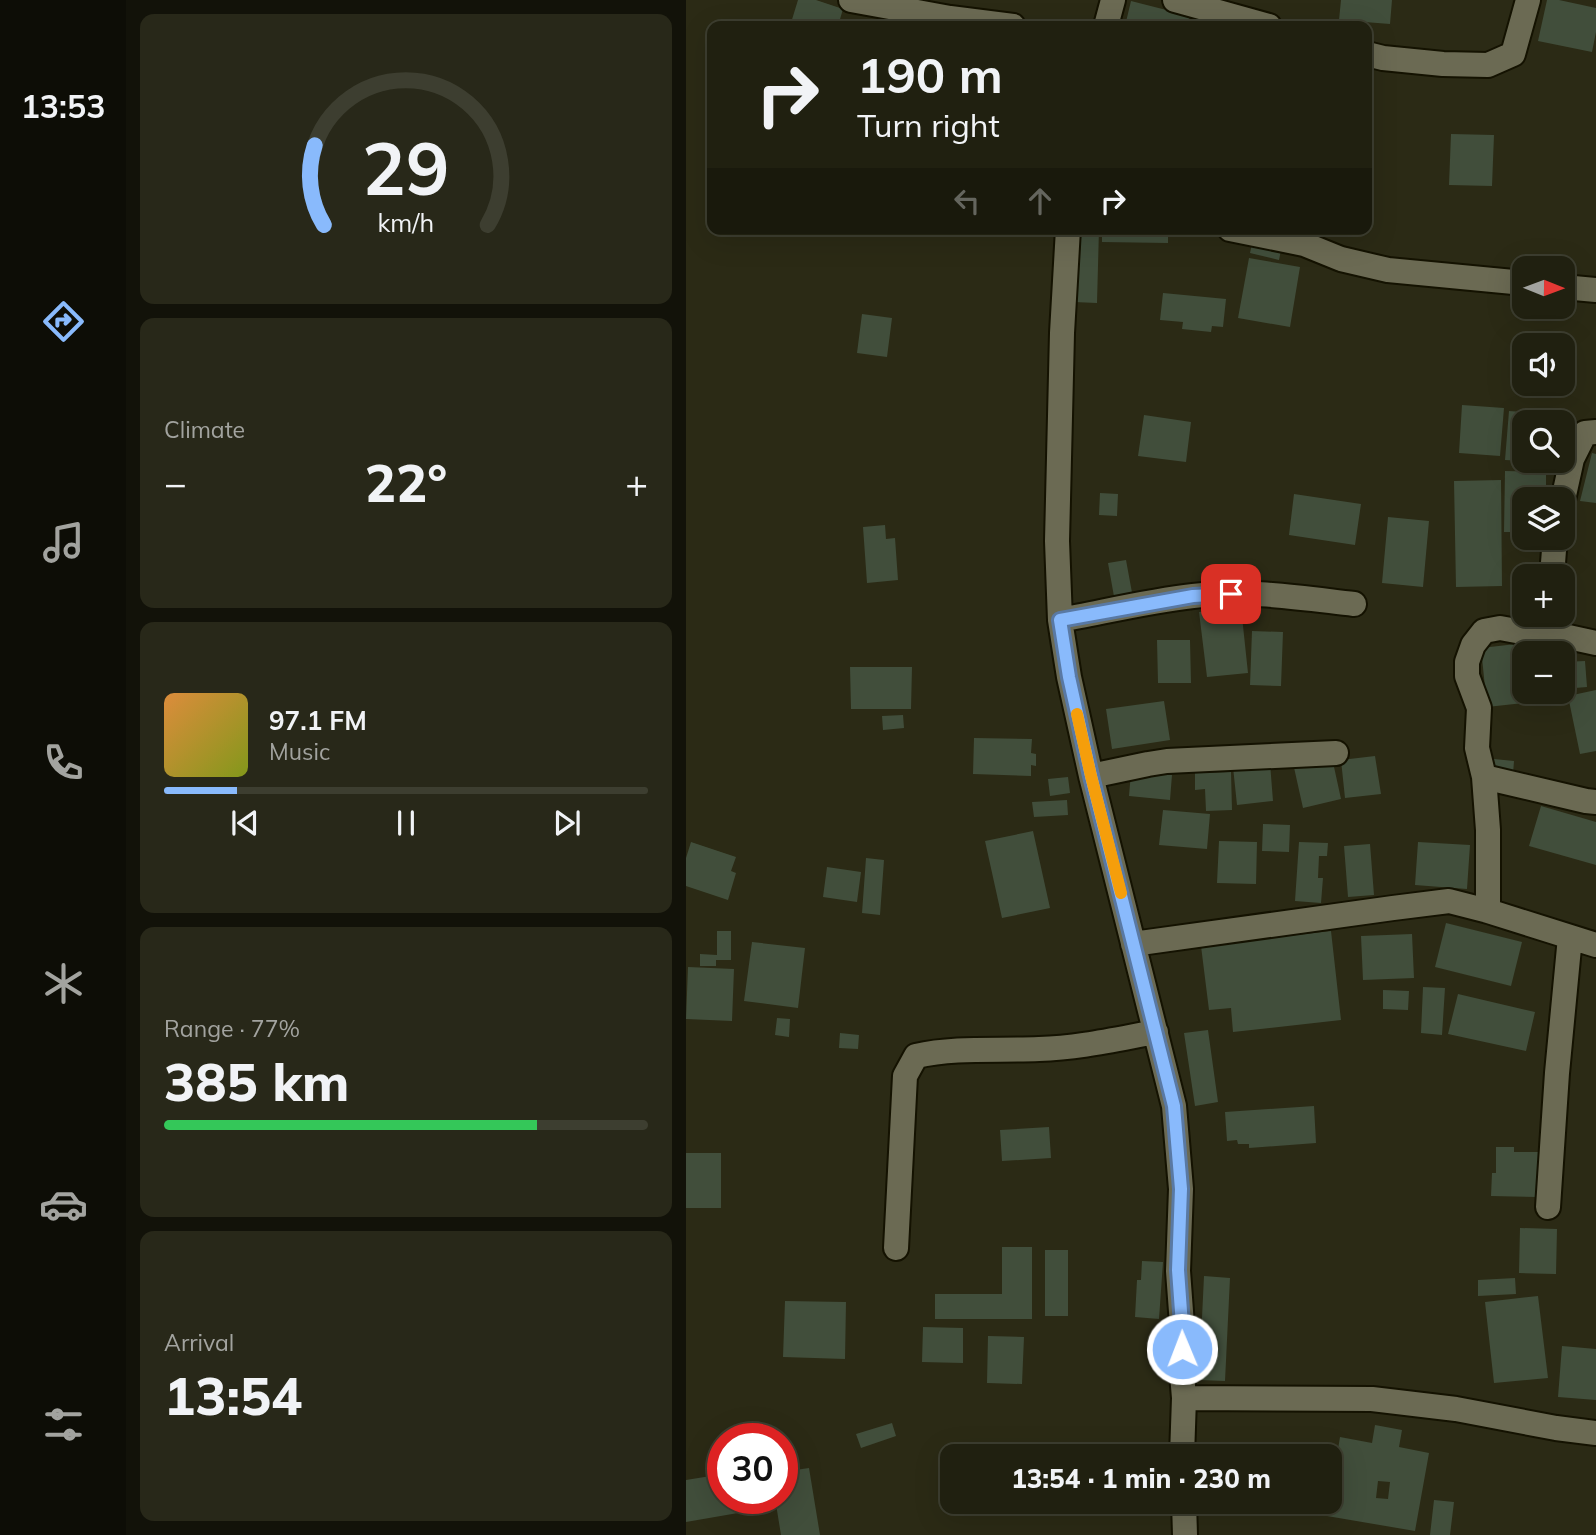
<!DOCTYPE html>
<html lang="en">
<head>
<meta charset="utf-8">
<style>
  body { margin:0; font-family:Mulish,sans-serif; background:#282819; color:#f1f3f6; height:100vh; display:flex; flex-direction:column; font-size:26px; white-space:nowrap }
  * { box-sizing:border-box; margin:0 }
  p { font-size:23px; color:#a2a39f }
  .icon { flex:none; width:38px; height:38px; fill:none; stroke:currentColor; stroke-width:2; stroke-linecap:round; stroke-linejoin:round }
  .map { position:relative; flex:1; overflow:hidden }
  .side { display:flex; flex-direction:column; gap:14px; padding:14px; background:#121209; width:560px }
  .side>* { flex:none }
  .guide { position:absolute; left:21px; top:21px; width:665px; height:214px; border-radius:14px; box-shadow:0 7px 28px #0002,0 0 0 2px #3d3e30; background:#202010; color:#f1f3f6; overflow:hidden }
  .needle { width:46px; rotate:91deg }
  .tools { position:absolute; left:826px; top:256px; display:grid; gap:14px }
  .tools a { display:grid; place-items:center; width:63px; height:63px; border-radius:14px; background:#202010; box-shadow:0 7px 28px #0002,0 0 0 2px #3d3e30; font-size:35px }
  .speed { position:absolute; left:21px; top:1423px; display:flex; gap:14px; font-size:35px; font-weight:700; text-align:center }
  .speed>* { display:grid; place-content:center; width:91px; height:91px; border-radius:50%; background:#202010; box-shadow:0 7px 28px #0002,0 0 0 2px #3d3e30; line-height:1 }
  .speed .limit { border:10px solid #d22; background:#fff; color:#111 }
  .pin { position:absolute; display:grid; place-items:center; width:60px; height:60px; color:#fff; margin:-30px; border-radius:14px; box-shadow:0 4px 10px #0006 }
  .me { position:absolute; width:77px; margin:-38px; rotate:359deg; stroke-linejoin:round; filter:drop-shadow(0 0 5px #0008) }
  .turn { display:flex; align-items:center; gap:24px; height:147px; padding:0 35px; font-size:32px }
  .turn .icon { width:91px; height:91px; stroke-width:2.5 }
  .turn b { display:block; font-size:49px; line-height:60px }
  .lanes { display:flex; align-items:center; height:66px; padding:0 35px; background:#0003; justify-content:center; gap:35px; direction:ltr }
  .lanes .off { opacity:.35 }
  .big { font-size:52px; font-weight:800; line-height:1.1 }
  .side .widget { flex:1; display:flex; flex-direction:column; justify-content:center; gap:10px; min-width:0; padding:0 24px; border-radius:14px; background:#282819 }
  .side .dial { align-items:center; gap:0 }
  .dial svg { height:182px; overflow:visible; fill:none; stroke:#3d3e30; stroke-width:7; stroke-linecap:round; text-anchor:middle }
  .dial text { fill:#f1f3f6; stroke:none }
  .song { display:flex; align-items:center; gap:21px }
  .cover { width:84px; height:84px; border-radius:10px; background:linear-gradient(135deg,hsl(30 70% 55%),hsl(70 70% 35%)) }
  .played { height:7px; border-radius:4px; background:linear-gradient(90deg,#89bafc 15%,#3d3e30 15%) }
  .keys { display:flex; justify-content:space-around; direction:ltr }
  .heat { display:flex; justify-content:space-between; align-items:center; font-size:38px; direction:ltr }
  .charge { height:10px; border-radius:5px; background:linear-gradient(90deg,#34c759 77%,#3d3e30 0) }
  .trip { position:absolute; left:254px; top:1444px; width:402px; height:70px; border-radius:14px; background:#202010; box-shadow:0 7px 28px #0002,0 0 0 2px #3d3e30; font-weight:800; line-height:70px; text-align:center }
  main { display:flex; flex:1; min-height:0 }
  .tab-bar { display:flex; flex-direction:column; width:126px; justify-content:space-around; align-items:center; background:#0d0d06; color:#a2a39f }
  .tab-bar .icon { width:49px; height:49px }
  .tab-bar .selected { color:#89bafc }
  .tab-bar b { font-size:32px; color:#f1f3f6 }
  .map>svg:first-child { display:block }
</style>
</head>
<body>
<main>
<nav class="tab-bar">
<b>13:53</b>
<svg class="icon selected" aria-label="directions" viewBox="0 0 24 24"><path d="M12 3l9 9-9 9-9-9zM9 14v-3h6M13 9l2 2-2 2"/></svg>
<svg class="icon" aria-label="music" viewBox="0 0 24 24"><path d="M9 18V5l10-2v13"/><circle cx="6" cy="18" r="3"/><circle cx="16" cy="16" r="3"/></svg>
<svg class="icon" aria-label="phone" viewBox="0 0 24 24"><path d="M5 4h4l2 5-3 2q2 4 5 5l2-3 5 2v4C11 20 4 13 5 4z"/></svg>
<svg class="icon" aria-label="climate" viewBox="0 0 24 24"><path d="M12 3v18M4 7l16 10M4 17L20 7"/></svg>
<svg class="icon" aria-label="car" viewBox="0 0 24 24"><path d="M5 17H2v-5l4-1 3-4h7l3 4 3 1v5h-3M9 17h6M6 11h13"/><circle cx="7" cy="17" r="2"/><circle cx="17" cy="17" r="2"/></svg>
<svg class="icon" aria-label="filters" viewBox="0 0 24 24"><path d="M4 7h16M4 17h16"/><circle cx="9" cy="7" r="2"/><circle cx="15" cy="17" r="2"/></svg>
</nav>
<section class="side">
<div class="widget dial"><svg viewBox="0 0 100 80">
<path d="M14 69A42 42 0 1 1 86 69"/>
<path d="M14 69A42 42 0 0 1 10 34" stroke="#89bafc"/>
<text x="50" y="56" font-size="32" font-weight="700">29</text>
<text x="50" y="72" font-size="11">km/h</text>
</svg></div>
<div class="widget"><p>Climate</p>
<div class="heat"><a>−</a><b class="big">22°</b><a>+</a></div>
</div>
<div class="widget">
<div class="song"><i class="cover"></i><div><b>97.1 FM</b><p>Music</p></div></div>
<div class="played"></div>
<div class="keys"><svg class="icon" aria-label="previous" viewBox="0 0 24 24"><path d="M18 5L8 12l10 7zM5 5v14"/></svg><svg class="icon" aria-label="pause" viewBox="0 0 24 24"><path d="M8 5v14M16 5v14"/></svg><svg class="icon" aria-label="next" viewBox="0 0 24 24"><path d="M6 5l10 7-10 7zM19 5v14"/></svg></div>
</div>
<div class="widget"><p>Range · 77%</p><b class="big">385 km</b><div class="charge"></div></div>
<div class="widget"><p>Arrival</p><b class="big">13:54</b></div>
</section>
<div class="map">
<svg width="910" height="1535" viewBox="0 0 910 1535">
  <rect width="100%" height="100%" fill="#2b2a15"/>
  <path fill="#414e3b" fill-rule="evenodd" d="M112 0H130L157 9 152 26H104Z
    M655 0H706L704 24 653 20Z
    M861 0H873L910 8V32L906 52 852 41Z
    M445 1 504 16 501 26H439Z
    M516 17 542 26H513Z
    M765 134 808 135 806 186 763 185Z
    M390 229H413L411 303 388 302Z
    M416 229H482V243L416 242Z
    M567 239 596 245 593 260 564 253Z
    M563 258 614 267 604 327 552 318Z
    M477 293 540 299 537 327 526 326 525 332 496 329 497 322 474 320Z
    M176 314 206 318 201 357 171 353Z
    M776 405 818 408 814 456 773 453Z
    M823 411 874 415 873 422H838V461L819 460Z
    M458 415 505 422 500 462 452 456Z
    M906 453 910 454V503L894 501Z
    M819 471 860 472V499H838V532H818Z
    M815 480 816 586 770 587 768 481Z
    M414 493 432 494 431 516 413 515Z
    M608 494 675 504 669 545 603 535Z
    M702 517 743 521 737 587 696 583Z
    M199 525 200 539 209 538 212 580 181 583 177 527Z
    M440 560 447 598 429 602 422 563Z
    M555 607 562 673 521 677 513 612Z
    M566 631 597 632 595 686 564 685Z
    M471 640H504L505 683H472Z
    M839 643 841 653H838V691H845L846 702 801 707 795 648Z
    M899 661 901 687 877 689V662Z
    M164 667H226L225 709H165Z
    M910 690V751L894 754 882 696Z
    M853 691H873L874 695 854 696Z
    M478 701 484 740 426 749 420 709Z
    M217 715 218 728 197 730 196 716Z
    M288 738 346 739 345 753 350 754V766L345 765V776L287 774Z
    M645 753 655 799 617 808 607 763Z
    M689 756 695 794 659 798 655 760Z
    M808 759 828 761 827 774 807 772Z
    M584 763 587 801 551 805 547 767Z
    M445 772 486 775 484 800 443 796Z
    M545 772 546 810 520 811 519 789 509 790V773Z
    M382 777 384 793 364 796 362 779Z
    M381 800 382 815 348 817 346 802Z
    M855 806 910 822V865L843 846Z
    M477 810 524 814 521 849 473 845Z
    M577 824 604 825 603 852 576 851Z
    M347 831 364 908 316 918 299 841Z
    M533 841 571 842 570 884 531 883Z
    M5 842 50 857 45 871 50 873 42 900 0 886V858Z
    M613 842 642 843 641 856H633L632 878H637L635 903 609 901Z
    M732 842 784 845 781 889 729 885Z
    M684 844 688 895 662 897 658 846Z
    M180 858 198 860 194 915 176 913Z
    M141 867 175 872 171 902 137 897Z
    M760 923 836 942 825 986 749 967Z
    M31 931H45V960H30V966H14V954L31 955Z
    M645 931 655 1020 547 1032 545 1008 523 1010 515 946Z
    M726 934 728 978 677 980 675 936Z
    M66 942 119 948 112 1008 58 1001Z
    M2 967 48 969 46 1021 0 1019Z
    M737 987 759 988 756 1035 735 1033Z
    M697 990 723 991 722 1010 697 1009Z
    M772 994 849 1012 840 1051 762 1034Z
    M91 1018 104 1019 103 1037 89 1035Z
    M522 1030 532 1102 509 1106 498 1033Z
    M154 1033 173 1035 172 1049 153 1048Z
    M628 1106 630 1143 563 1148V1144H552L551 1140 541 1141 539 1112Z
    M363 1127 365 1158 316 1161 314 1130Z
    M810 1147H828V1152H859L852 1197 805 1196 806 1173H810Z
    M0 1153H35V1208H0Z
    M834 1228 871 1229 870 1274 833 1273Z
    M316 1247H346V1319H249V1294H316Z
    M359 1250H382V1316H359Z
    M456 1261 477 1262 473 1319 449 1317 451 1280H455Z
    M518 1276 544 1278 539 1381 513 1380Z
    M829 1278 830 1294 792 1296V1280Z
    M852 1296 862 1378 808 1383 799 1302Z
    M99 1301 160 1302 159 1359 97 1357Z
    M237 1327 277 1328V1363L236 1362Z
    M302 1336 338 1337 336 1384 301 1383Z
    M876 1346 910 1349V1400L872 1397Z
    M206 1423 210 1436 175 1448 170 1434Z
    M689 1425 716 1430 713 1447 743 1453 729 1531 641 1516 654 1437 686 1443ZM692 1481 704 1482 702 1499 690 1498Z
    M123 1468 134 1535H95L89 1498H96V1472Z
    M37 1474V1498H84L86 1507 0 1522V1480Z
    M748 1500 768 1502 764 1535H744Z"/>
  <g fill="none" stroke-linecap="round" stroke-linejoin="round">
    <defs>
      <path id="minor" d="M165 0 264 18 327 26
        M489 0 583 26
        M420 26 427 0
        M681 54 697 58 757 64 802 65 827 54 842 0
        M382 229 376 333 371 541 374 620 383 677 405 776 488 1106 495 1189 492 1271 496 1325V1374L498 1398 496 1456
        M544 229 618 244 655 259 702 270 838 283
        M877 287 910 290
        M877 500 886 459 899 433 910 432
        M866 576 869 537
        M374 620C418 612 462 601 507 596 560 589 615 598 668 604
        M405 776 462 764 481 761 650 753
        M798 777 900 801 910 802
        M802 911V830L798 777 791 748 793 708 781 676V662L787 645 798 631 814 628 841 633H864L910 643
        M447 944 707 908 763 901 802 911 910 945
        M862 1207 871 1073 884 937
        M210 1248 219 1076 230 1056C270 1047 312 1051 353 1049 393 1048 431 1039 470 1032
        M498 1398 686 1399 770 1409 870 1428 910 1433
        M498 1502 499 1535"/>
    </defs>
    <use href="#minor" stroke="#141201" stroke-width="28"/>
    <use href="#minor" stroke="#6b6a53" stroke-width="24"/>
  </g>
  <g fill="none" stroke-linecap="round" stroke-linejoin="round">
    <defs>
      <path id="route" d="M496 1349V1325L492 1270 495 1189 488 1106 405 776 383 677 374 620 507 596 545 594"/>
    </defs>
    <use href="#route" stroke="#5979a4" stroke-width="18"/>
    <use href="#route" stroke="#89bafc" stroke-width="12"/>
    <path stroke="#f59e0b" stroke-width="12" d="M391 714 405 776 435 893"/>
  </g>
</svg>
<div class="tools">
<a><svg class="needle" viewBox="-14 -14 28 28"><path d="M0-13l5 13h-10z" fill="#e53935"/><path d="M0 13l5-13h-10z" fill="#a2a39f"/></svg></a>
<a><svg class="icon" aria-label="sound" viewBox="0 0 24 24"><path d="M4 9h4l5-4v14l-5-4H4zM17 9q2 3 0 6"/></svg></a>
<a><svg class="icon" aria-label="search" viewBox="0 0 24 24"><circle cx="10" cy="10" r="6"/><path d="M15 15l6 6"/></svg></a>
<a><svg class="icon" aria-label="layers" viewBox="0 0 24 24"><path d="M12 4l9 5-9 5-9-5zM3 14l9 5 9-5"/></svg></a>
<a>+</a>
<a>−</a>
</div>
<div class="speed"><div class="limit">30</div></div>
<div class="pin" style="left:545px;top:594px;background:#d93025"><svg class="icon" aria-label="arrive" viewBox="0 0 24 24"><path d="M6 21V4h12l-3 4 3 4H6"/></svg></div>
<svg class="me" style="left:496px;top:1349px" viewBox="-20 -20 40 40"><circle r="17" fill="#89bafc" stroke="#fff" stroke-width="3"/><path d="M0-11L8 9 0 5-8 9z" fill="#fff"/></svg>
<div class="trip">13:54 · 1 min · 230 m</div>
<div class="guide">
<div class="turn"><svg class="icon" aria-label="right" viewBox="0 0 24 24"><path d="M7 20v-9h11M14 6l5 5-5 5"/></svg><div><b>190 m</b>Turn right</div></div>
<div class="lanes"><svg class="icon off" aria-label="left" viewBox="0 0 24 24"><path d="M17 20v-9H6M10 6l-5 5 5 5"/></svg><svg class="icon off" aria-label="ahead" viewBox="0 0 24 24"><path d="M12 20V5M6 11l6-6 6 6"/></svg><svg class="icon" aria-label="right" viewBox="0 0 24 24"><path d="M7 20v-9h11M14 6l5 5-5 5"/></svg></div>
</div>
</div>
</main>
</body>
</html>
